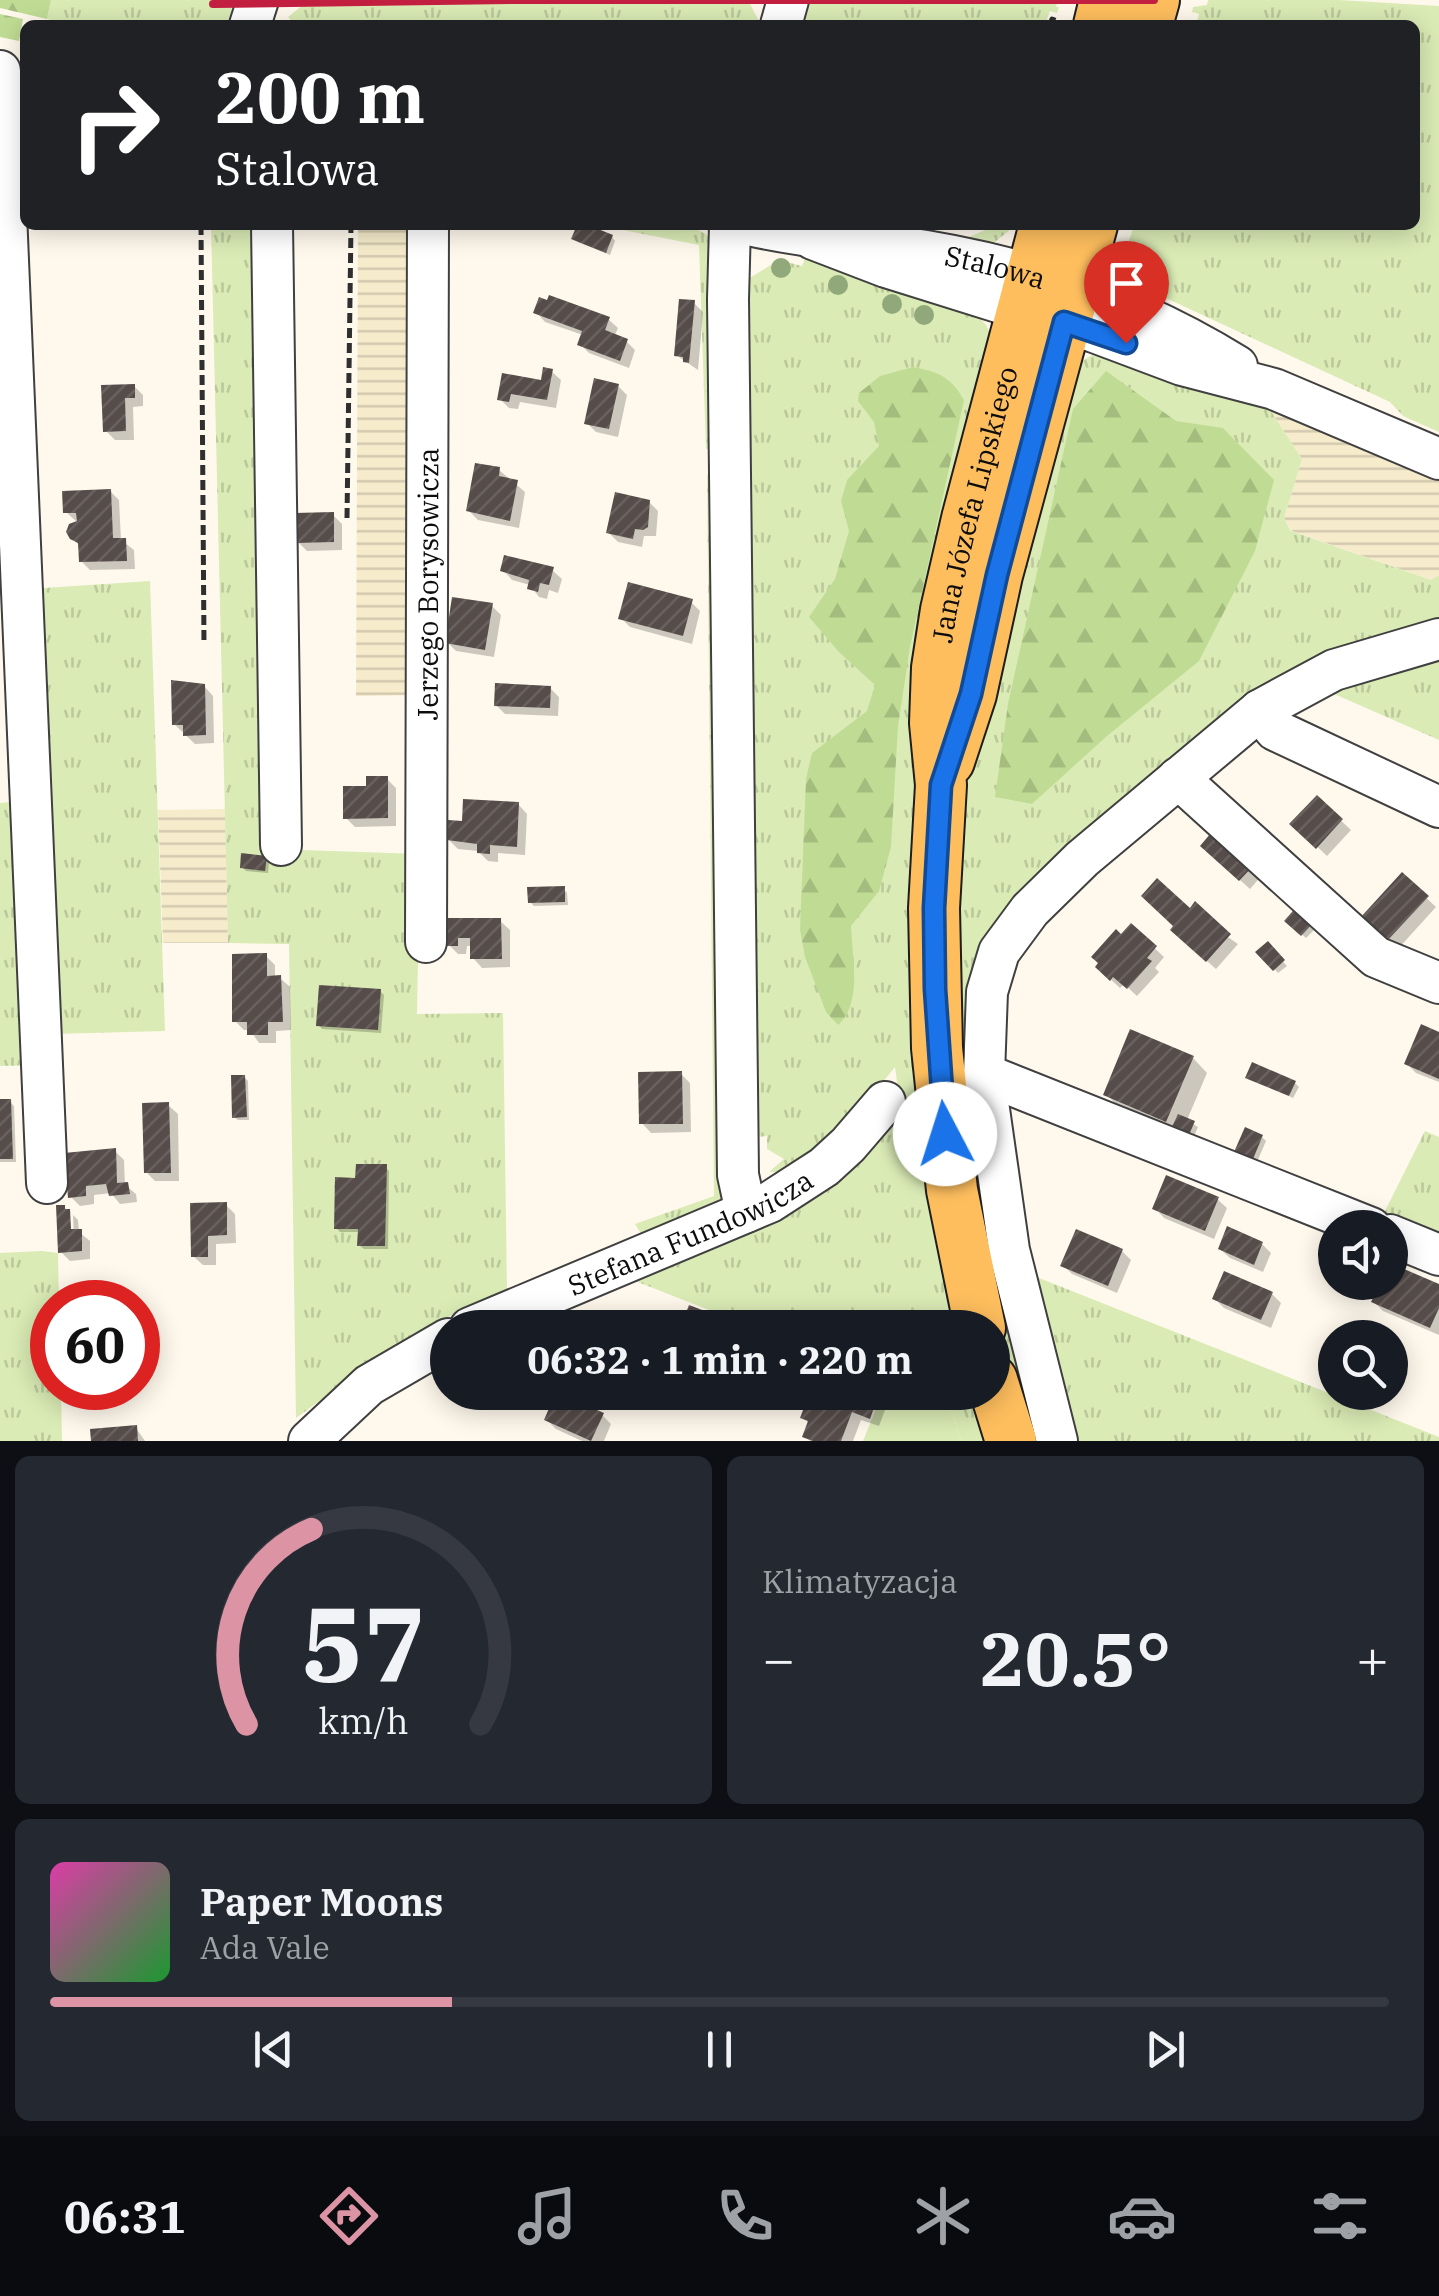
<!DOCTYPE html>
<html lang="pl">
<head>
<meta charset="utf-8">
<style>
  body { margin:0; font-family:"IBM Plex Serif",serif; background:#242831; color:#f1f3f6; height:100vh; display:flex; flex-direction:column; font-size:38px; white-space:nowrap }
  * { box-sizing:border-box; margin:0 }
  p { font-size:32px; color:#9ea1a6 }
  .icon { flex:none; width:55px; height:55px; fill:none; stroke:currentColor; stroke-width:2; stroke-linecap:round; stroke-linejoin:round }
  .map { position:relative; height:1441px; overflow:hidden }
  .sheet { display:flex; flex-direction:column; gap:15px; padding:15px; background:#0d0f14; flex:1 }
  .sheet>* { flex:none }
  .top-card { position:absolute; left:20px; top:20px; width:1400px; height:210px; border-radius:15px; box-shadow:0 5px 25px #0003; background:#202124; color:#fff; overflow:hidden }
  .tools { position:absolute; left:1318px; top:1210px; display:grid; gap:20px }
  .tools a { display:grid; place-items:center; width:90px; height:90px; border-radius:50%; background:#171b24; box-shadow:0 5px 25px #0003; font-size:50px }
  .speed { position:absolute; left:30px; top:1280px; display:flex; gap:20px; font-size:50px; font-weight:700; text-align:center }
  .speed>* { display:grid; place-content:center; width:130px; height:130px; border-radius:50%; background:#171b24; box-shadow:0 5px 25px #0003; line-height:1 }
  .speed .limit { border:15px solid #d22; background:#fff; color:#111 }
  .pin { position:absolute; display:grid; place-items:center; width:85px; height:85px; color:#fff; margin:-102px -42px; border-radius:50% 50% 50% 0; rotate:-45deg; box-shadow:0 0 10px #0007 }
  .pin .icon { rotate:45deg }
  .me { position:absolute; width:110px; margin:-55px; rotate:355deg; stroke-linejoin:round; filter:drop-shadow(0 0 8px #0008) }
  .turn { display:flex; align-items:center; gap:35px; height:210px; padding:0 30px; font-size:45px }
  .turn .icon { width:130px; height:130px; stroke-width:2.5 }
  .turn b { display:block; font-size:70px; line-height:85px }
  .big { font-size:75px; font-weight:700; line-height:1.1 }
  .sheet .tile { flex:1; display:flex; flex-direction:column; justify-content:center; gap:15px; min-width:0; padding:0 35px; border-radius:15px; background:#242831 }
  .sheet .dial { align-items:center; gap:0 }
  .dial svg { height:260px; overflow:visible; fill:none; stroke:#363941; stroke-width:7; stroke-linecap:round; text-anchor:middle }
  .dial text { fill:#f1f3f6; stroke:none }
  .song { display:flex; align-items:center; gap:30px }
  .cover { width:120px; height:120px; border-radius:15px; background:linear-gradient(135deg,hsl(320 70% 55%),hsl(130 70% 35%)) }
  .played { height:10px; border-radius:5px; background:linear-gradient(90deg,#dc94a5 30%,#363941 30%) }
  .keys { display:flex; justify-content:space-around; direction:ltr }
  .heat { display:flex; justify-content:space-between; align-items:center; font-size:55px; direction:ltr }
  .sheet .tiles { flex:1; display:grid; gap:15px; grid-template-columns:1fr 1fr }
  .tile:last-child { grid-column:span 2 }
  .trip { position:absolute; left:430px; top:1310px; width:580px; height:100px; border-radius:50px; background:#171b24; box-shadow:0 5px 25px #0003; font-weight:700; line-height:100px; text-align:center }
  .menu { display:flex; height:160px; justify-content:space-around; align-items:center; background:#090b0e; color:#9ea1a6 }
  .menu .icon { width:70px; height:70px }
  .menu .active { color:#dc94a5 }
  .menu b { font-size:45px; color:#f1f3f6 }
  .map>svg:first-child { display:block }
</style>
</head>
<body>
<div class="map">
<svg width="1439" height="1441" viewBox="0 0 1439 1441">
  <defs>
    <pattern id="farmland-rules" width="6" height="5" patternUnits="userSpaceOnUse" patternTransform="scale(2.5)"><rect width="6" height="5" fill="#f6eccc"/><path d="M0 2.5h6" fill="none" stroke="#d2c9ae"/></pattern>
    <pattern id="grass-tufts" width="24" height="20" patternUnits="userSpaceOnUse" patternTransform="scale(2.5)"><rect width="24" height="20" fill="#daebb5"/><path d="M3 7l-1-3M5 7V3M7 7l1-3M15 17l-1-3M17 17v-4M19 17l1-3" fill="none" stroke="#bac89a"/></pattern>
    <pattern id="forest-firs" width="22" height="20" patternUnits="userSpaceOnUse" patternTransform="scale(2.5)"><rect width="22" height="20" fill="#c0dc94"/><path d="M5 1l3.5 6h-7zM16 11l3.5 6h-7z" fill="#a4bc7e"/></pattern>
    <pattern id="building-hatch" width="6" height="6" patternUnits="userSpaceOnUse" patternTransform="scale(2.5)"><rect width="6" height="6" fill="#564c49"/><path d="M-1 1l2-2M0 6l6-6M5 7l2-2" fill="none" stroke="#69615f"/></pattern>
  </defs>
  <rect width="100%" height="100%" fill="#fff9ed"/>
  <path fill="url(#farmland-rules)" d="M358 225H424L421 695 356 696Z
    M1265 402 1439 476V575L1431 580 1292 531 1284 518 1302 459Z
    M225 809 228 943H163L158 810Z"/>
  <path fill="url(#grass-tufts)" d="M51 0H234L227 25H72L47 19Z
    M309 0H748L760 23H293L288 17Z
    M807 0H1058L1056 7H1059L1057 13 1050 11 1045 25H800Z
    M1208 0H1339L1439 6V432L1403 416 1390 402 1142 287 1128 245 1134 225H1415V25H1196L1199 14 1192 12 1193 7 1207 5Z
    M211 225H264L273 849 420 854 417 1014 503 1013 507 1289 414 1333 296 1418 289 944 228 943Z
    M598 225C631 225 688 214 713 240L711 450 706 449 699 245Z
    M997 225H1016L991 245H950Z
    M806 256 966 304 986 325 993 338 995 364 931 631 924 725 915 961 916 1039 929 1147 949 1274 961 1327H752L620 1275C688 1248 773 1222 830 1175 846 1162 860 1145 873 1130L883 1127 900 1104 895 1067 828 1150 787 1178 786 1172H769L784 1159 767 1149V1136L758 1137 748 279 779 260 802 266Z
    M1116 352 1265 402 1302 459 1284 518 1291 531 1431 580 1439 575V629L1351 655 990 944 1047 1441H1032L993 1299 965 1148 955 1014 958 797 1078 363 1094 354Z
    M707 474 719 478 726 1203 646 1242 635 1224 714 1196Z
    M150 581 165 1031 53 1034 29 589Z
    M1439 651V740L1325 690Z
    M25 801 36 1065 0 1066V803Z
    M1425 1131 1439 1137V1249L1378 1225Z
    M42 1251 58 1253 59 1302H52V1388H61L62 1441H0V1253Z
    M1029 1274 1439 1437V1441H1079Z
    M917 1393H976L991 1441H961L950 1405Z"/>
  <path fill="url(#forest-firs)" d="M0 0H51L47 19 0 8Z
    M0 14 23 19 19 41 0 37Z
    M913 367C939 372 951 377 964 400L910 647 898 726 891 847 879 891 851 926C852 956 863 1003 838 1025L826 1012 805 957 800 930 806 779 812 753 867 711 875 685 838 651 809 617 835 579 849 531 841 501 847 480 879 446 874 422 858 401 859 393 880 376Z
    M1106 371 1176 421 1223 428 1274 480 1255 551 1199 661 1107 736 1032 804 995 797 1008 704 1073 409Z"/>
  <path fill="#daebb5" d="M883 1392 917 1393 950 1405 961 1441H863Z"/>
  <path fill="#0003" d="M580 225 612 237 615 241 610 255 578 242 574 238Z
    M694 303 703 312 698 370 676 355Z
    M536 312 608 319 618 328 614 337 626 341 635 350 629 368 589 353 580 344 583 335 545 322Z
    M551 371 561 380 556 408 520 402 518 409 509 408 500 399 504 376 543 383Z
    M134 386 143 395V406L133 407 134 440H115L106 431 104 387Z
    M618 386 627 395 618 437 596 432 587 423Z
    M499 470 525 492 519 528 478 520 469 511Z
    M110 491 119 500 121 540 134 550 135 569 90 570 81 561 80 546 72 538 78 523 66 512Z
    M649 502 658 511 656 536H644L642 547 618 542 609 533Z
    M333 515 342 524V550L307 551 298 542Z
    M503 570H552L562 579 558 593 549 590 547 599 539 597 530 585 512 580Z
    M691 602 700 611 692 644 630 627 621 618Z
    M492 606 501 615 494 657 456 651 447 642Z
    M204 686 213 696 214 743 195 744 174 724Z
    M550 688 559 697 558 716 505 714 496 705Z
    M387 779 396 788V826L355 827 346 818 369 789Z
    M1317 798 1351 830 1327 856 1293 824Z
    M518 804 527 814 525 855 498 853V862L488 861 478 851 458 849 449 840 464 824Z
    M1212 855 1263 874 1250 889Z
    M266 858 269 862 268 873 246 871 242 867Z
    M1402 875 1436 907 1397 950 1363 918Z
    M564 889 567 893 568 905 534 906 530 902Z
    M1190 911 1238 944 1216 969 1182 939Z
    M449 921H500L510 930V967L482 968 473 958 472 946H467L466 954H458L449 945Z
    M1287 921 1318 926 1306 938Z
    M1131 926 1164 957 1155 968 1159 972 1137 996 1124 984 1120 988 1107 976 1121 937Z
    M1268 945 1287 966 1278 973 1259 952Z
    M266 956 275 965V978H280L290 987 291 1030 276 1031V1043H259L250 1030H244L235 1021Z
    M380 991 384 995 381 1033 322 1029 319 1025Z
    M1439 1035V1082L1416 1073 1407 1064Z
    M1193 1058 1207 1073 1187 1120 1198 1127 1193 1139 1120 1108 1106 1094Z
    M681 1074 690 1083 691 1132 651 1133 642 1123Z
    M244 1077 248 1081 249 1120H238L234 1117Z
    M1248 1077 1295 1083 1299 1087 1293 1098Z
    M0 1102H10L14 1106 16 1162H0Z
    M168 1105 178 1114 179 1181H155L146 1172Z
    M1262 1137 1266 1141 1257 1162 1237 1151Z
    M115 1151 124 1160 125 1185 136 1194 137 1202 120 1204 111 1193 94 1195V1204L80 1206 71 1197Z
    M385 1167 389 1171 388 1249H364L360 1246V1232H340L336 1228 358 1180Z
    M1217 1199 1227 1208 1214 1239 1164 1218 1155 1208Z
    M226 1205 235 1214 236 1243 216 1244V1265H203L193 1256Z
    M64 1207 71 1213H68L69 1242 74 1241 73 1215 78 1220 79 1232 90 1241V1259L70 1261 61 1252Z
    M1262 1244 1271 1253 1263 1272 1230 1258 1220 1249Z
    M1122 1251 1131 1260 1117 1293 1072 1274 1063 1265Z
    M1390 1266 1439 1287V1335L1383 1311 1374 1302 1390 1282Z
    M1272 1294 1281 1303 1271 1328 1224 1308 1215 1299Z
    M876 1401 885 1410 879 1426 861 1420 853 1441H810L805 1436 810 1424 803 1417Z
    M602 1415 611 1424 604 1441H582L556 1429 547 1420Z
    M136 1428 145 1441H94Z"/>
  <path fill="url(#building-hatch)" d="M577 225H588L613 235 606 253 571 239Z
    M549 295 610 317 605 330 628 339 620 361 577 345 582 331 533 313 539 297 547 300Z
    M679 299 695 300 689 363 683 362V357L674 356Z
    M543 367 553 369 547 400 511 394 509 402 497 400 502 373 541 380Z
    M594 378 619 384 609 429 584 424Z
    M135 384V398H125L126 431 103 432 101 385Z
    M475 463 500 467 499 476 518 480 510 521 466 511Z
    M111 489 113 538H126L127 561 79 562 78 543 70 539 66 532 69 524 77 521 76 513H63L62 491Z
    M615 492 650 500 648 527 643 530 635 529 633 539 606 533Z
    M334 512V542L295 543 294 513Z
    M504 555 554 567 549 585 540 583 538 592 527 589 529 580 500 571Z
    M628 582 693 599 683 636 618 619Z
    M452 597 493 603 485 650 445 643Z
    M171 680 205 684 206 735 183 736V725H172Z
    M495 683 551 686 550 708 494 706Z
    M366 776H388V818L343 819V786H366Z
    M1317 795 1343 819 1316 849 1289 824Z
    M463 799 519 802 517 847 490 845V854L477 853V844L447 840 448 820 462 821Z
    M1216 827 1256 863 1239 881 1200 846Z
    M241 853 267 856 265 871 240 868Z
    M1402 872 1429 896 1386 942 1360 918Z
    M1157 878 1190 908 1195 901 1231 934 1206 962 1170 930 1173 926 1141 896Z
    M565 886V902L528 903 527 887Z
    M1299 904 1316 920 1301 936 1284 921Z
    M446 918H501L502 959H470V938H458V946H447Z
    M1131 923 1157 946 1147 958 1152 961 1127 989 1113 977 1110 981 1095 967 1098 963 1091 957 1116 929 1121 934Z
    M1268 941 1285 960 1273 971 1255 952Z
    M267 953V976L281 975 283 1022H268V1035H247V1022H232V954Z
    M319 985 381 989 378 1030 316 1026Z
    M1421 1024 1439 1032V1079L1404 1064Z
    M1130 1029 1194 1056 1166 1122 1103 1095Z
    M1252 1062 1296 1081 1289 1096 1245 1078Z
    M682 1071 683 1124H639L638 1072Z
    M231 1075H245L247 1117 232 1118Z
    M0 1099H11L13 1159H0Z
    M169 1102 171 1173H144L142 1103Z
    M1178 1114 1195 1121 1188 1137 1171 1129Z
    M1245 1127 1263 1135 1253 1159 1234 1152Z
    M116 1148 117 1183 128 1182 130 1194 109 1196 106 1184 86 1186V1196L68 1198 64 1153Z
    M356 1164H387L385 1246H357L358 1229H334L335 1177 355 1178Z
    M1166 1175 1219 1197 1205 1231 1152 1209Z
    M227 1202V1235L208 1236V1257H191L190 1203Z
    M56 1205H65V1209H70L71 1229H82V1251L58 1253Z
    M1227 1226 1263 1242 1254 1265 1218 1249Z
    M1076 1229 1123 1249 1108 1286 1060 1266Z
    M1390 1263 1439 1284V1308L1430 1328 1371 1302 1380 1282H1390Z
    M1224 1271 1273 1292 1261 1320 1212 1299Z
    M689 1305 737 1323 735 1328H680Z
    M556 1392 604 1413 591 1441 544 1420Z
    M810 1392H860L877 1399 870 1419 852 1412 841 1441H813L802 1437 808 1421 800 1418Z
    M137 1425 138 1441H91L90 1429Z"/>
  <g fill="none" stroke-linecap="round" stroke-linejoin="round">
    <defs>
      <g id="minor">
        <path d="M250 25 258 0"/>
        <path d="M781 25 788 0"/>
        <path d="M0 71 47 1183"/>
        <path d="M272 225 281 845"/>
        <path d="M730 225 728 299 738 1175 746 1212"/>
        <path id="s1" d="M749 225C797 236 844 240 893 246 1015 262 1132 301 1237 366"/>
        <path d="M813 239 886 267 1094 332 1182 365 1274 389 1439 459"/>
        <path d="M1260 710 1275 730 1439 807"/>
        <path d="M1178 778 1376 957 1439 983"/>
        <path id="s2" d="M426 942 428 225"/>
        <path d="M984 1074 1371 1228"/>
        <path d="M1390 1235 1439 1255"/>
        <path id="s3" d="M470 1328 770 1202 824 1167 848 1145 885 1102"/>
        <path d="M309 1441 369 1385 448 1339"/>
        <path d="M1057 1441 1009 1250 984 1074 987 992 999 952 1030 910 1082 859 1260 710 1334 670 1439 639"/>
      </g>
      <g id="major">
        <path d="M1099 25 1105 0"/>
        <path d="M1147 25 1154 0"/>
        <path d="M949 761 971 694 997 575 1092 225"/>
        <path id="s4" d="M980 1328 952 1190 937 1048 934 908 941 785 935 723 937 668 946 610 967 519 1045 225"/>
        <path d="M992 1380 1011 1441"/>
      </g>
    </defs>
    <use href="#minor" stroke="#404040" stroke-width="44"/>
    <use href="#major" stroke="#1e1e1e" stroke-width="54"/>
    <path stroke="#2f2f2f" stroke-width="5" stroke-dasharray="10 5" stroke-linecap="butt" d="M1050 25 1052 19 1062 23
      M201 225 204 645
      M347 518 351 225"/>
    <use href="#minor" stroke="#fff" stroke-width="40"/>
    <use href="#major" stroke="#febe5e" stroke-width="50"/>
    <path stroke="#c31f41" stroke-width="8" d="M509 0H1154
      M213 4 512 0"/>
  </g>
  <g fill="#91a97a">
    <circle cx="781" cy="268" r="10"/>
    <circle cx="838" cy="285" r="10"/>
    <circle cx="892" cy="304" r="10"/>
    <circle cx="924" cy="315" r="10"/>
  </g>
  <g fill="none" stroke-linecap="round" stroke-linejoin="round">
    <defs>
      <path id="route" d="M945 1134 935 989 934 908 941 785 971 694 997 575 1064 322 1126 343"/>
    </defs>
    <use href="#route" stroke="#114b97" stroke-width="25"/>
    <use href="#route" stroke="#1a73e8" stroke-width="18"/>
  </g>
  <g text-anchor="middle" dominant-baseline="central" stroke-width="10" stroke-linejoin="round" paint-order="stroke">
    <g font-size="28" fill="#0d0d0d" stroke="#fff">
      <text stroke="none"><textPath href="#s1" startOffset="250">Stalowa</textPath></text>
      <text stroke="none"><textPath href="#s4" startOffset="832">Jana Józefa Lipskiego</textPath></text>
      <text stroke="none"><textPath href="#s2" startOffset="358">Jerzego Borysowicza</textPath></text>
      <text stroke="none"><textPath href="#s3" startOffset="240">Stefana Fundowicza</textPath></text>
    </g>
  </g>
</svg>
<div class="tools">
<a><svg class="icon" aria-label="sound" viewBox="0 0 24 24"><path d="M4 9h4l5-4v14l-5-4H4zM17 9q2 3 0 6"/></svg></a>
<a><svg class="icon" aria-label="search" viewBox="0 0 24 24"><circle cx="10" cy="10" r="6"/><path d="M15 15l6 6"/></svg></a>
</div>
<div class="speed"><div class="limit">60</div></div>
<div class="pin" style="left:1126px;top:343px;background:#d93025"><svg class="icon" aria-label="arrive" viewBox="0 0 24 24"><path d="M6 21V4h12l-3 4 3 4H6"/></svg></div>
<svg class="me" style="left:945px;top:1134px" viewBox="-20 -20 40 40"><circle r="19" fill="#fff"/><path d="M0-13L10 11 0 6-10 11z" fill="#1a73e8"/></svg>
<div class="trip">06:32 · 1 min · 220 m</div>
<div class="top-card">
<div class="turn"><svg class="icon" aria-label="right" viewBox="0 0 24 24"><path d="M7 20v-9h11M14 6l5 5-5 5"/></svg><div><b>200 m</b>Stalowa</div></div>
</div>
</div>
<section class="sheet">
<div class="tiles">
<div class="tile dial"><svg viewBox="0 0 100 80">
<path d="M14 69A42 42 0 1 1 86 69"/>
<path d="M14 69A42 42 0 0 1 34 9" stroke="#dc94a5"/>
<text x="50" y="56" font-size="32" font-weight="700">57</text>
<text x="50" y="72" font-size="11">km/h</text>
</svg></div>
<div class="tile"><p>Klimatyzacja</p>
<div class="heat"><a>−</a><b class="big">20.5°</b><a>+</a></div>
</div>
<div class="tile">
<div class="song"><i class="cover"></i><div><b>Paper Moons</b><p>Ada Vale</p></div></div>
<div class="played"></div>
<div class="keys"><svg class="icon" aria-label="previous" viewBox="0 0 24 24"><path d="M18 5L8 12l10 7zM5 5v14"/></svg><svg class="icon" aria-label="pause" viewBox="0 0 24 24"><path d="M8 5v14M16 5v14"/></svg><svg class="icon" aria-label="next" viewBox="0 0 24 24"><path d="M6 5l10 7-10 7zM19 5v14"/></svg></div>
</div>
</div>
</section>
<nav class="menu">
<b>06:31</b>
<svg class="icon active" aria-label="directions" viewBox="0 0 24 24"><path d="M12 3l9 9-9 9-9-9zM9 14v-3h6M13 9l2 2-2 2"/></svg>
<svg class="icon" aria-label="music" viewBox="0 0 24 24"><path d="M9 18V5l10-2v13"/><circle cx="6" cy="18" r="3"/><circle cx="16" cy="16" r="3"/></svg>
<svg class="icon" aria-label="phone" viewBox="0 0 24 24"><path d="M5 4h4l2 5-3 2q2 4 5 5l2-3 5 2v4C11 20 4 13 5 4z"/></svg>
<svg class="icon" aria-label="climate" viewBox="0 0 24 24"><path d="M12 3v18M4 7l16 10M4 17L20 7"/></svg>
<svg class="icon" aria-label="car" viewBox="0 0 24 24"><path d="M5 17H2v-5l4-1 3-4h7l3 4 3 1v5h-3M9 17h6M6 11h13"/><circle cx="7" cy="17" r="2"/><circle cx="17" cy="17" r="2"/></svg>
<svg class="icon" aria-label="filters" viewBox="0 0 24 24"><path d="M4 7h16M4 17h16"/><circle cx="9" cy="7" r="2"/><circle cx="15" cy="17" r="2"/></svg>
</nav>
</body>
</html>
